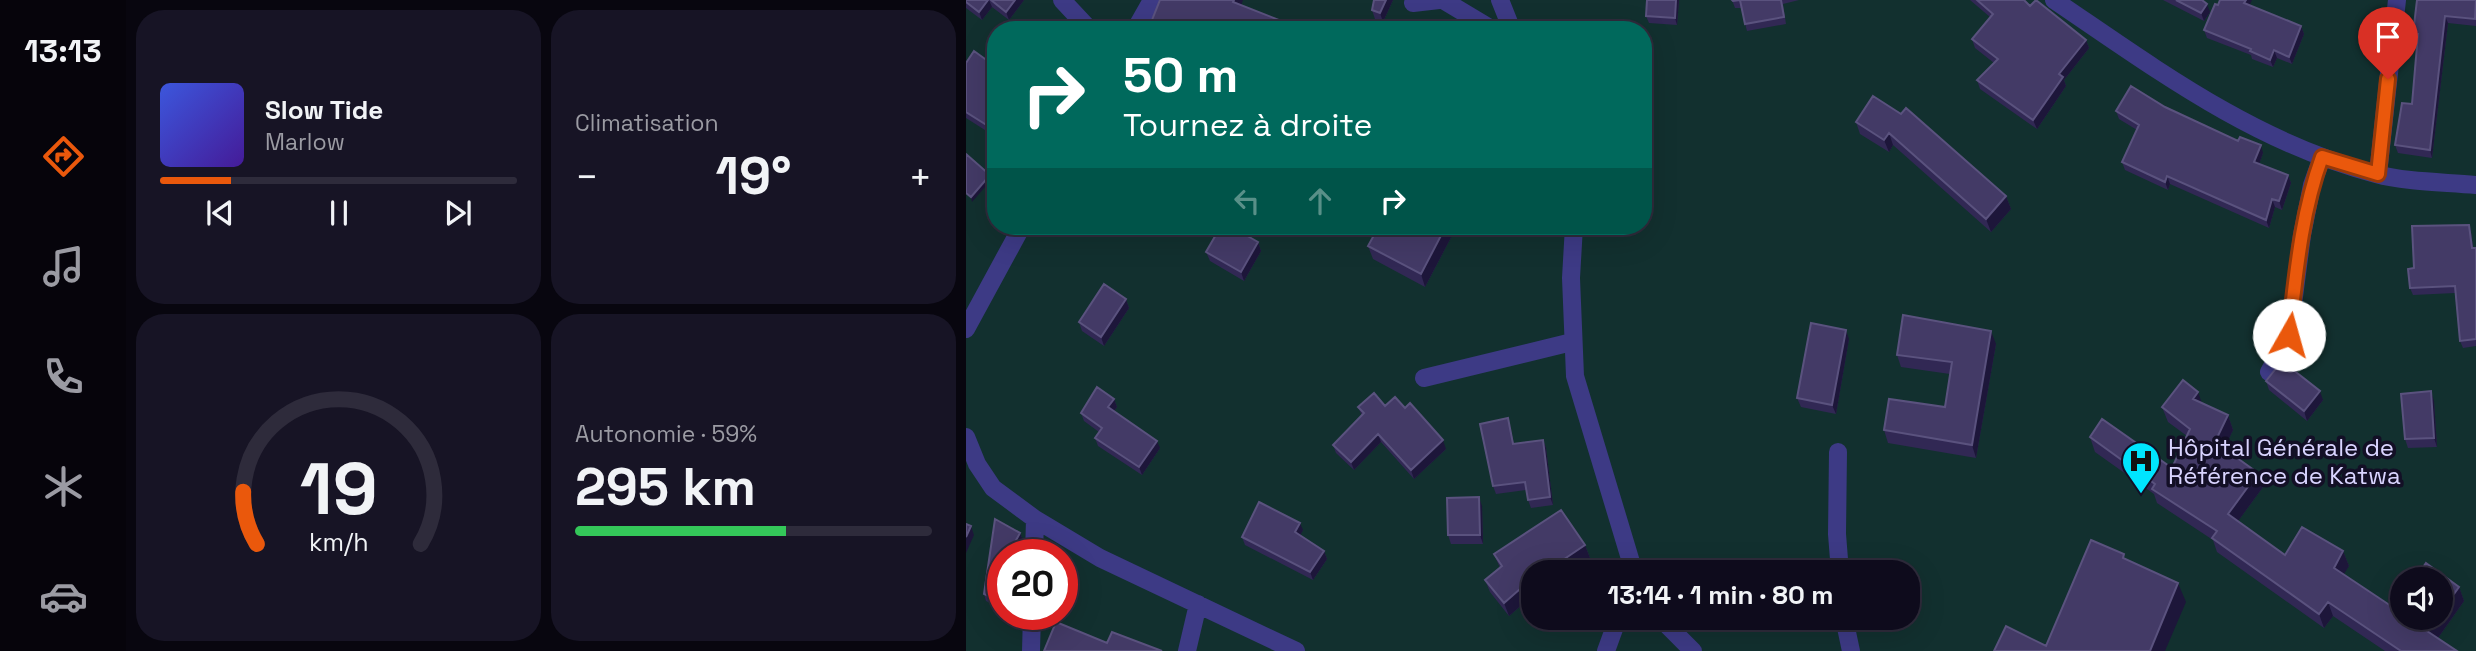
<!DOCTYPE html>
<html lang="fr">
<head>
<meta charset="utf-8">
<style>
  body { margin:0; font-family:"Space Grotesk",sans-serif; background:#171425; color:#f1f3f6; height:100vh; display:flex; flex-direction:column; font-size:26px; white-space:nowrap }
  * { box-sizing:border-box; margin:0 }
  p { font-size:23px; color:#9b9ba3 }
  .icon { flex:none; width:38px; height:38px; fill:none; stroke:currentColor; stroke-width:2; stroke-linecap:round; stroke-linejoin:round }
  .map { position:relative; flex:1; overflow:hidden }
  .drawer { display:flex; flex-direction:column; gap:10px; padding:10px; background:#08060f; width:840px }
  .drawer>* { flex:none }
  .hud { position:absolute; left:21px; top:21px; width:665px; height:214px; border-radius:28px; box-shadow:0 7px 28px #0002,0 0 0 2px #2e2b3b; background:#00695c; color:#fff; overflow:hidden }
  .controls { position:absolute; left:1424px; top:567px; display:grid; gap:14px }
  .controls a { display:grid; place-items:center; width:63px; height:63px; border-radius:50%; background:#0e0b1c; box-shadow:0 7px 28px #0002,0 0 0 2px #2e2b3b; font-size:35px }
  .speed { position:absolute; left:21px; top:539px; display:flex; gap:14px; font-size:35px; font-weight:700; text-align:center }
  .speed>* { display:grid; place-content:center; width:91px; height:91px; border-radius:50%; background:#0e0b1c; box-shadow:0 7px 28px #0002,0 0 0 2px #2e2b3b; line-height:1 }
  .speed .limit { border:10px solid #d22; background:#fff; color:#111 }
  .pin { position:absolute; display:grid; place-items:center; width:60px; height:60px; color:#fff; margin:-72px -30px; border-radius:50% 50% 50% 0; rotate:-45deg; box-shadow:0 0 7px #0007 }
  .pin .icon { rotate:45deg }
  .me { position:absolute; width:77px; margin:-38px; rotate:7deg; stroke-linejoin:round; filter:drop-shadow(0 0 5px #0008) }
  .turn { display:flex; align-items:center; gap:24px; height:147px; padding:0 21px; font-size:32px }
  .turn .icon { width:91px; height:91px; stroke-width:2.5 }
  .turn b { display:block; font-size:49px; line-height:60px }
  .lanes { display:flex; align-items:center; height:66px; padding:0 21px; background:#0003; justify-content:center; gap:35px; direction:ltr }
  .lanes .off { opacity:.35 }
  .big { font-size:52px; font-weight:700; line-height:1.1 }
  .drawer .card { flex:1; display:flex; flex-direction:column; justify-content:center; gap:10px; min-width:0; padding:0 24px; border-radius:28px; background:#171425 }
  .drawer .dial { align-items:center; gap:0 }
  .dial svg { height:182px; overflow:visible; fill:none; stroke:#2e2b3b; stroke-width:7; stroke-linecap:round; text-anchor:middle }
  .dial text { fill:#f1f3f6; stroke:none }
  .song { display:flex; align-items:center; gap:21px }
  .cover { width:84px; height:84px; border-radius:10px; background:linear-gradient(135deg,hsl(230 70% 55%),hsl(260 70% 35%)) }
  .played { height:7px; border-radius:4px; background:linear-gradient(90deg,#ea580c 20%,#2e2b3b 20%) }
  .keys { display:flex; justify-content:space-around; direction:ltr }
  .heat { display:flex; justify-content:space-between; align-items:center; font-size:38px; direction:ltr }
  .charge { height:10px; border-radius:5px; background:linear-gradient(90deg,#34c759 59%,#2e2b3b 0) }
  .drawer .tiles { flex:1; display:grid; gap:10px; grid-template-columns:repeat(2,1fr) }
  .trip { position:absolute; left:555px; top:560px; width:399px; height:70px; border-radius:28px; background:#0e0b1c; box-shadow:0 7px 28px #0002,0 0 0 2px #2e2b3b; font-weight:700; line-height:70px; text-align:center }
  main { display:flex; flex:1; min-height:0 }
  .tabs { display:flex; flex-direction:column; width:126px; justify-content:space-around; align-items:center; background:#06040b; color:#9b9ba3 }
  .tabs .icon { width:49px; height:49px }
  .tabs .current { color:#ea580c }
  .tabs b { font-size:32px; color:#f1f3f6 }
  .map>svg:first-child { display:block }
</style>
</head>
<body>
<main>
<nav class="tabs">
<b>13:13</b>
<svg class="icon current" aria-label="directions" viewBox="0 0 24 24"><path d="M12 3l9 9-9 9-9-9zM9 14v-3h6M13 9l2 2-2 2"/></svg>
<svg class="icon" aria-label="music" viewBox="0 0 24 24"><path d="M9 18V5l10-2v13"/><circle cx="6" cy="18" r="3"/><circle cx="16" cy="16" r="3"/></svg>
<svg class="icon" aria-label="phone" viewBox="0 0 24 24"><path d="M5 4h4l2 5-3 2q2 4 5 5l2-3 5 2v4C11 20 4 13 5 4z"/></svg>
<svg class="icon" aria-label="climate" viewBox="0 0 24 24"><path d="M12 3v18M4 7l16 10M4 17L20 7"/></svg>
<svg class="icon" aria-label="car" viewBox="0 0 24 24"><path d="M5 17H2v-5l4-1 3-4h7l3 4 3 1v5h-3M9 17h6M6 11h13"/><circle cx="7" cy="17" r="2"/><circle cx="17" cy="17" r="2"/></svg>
</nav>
<section class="drawer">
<div class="tiles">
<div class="card">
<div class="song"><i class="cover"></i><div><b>Slow Tide</b><p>Marlow</p></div></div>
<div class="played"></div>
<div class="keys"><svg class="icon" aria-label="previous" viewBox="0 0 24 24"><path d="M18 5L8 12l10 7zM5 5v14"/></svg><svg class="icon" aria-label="pause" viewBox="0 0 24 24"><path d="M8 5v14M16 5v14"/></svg><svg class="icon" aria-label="next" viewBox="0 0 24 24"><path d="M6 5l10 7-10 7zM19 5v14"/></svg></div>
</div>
<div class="card"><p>Climatisation</p>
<div class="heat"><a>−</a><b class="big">19°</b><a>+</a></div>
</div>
<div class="card dial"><svg viewBox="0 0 100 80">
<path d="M14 69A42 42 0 1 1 86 69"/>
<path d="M14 69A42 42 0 0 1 8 46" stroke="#ea580c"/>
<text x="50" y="56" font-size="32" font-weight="700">19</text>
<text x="50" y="72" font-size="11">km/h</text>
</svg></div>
<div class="card"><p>Autonomie · 59%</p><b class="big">295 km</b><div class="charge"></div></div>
</div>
</section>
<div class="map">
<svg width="1510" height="651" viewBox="0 0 1510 651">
  <rect width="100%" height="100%" fill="#130f26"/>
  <path fill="#12302f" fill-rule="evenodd" d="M0 0H1510V651H0ZM30 30H677V226H30ZM37 555H96V614H37ZM567 572H942V618H567ZM1437 579H1475V618H1437Z"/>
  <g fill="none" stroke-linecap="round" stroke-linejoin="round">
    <path stroke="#3d3a85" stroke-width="18" d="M96 0 124 30
      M477 0 527 30
      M534 0 546 30
      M1088 0C1190 69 1289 143 1410 174 1440 182 1478 182 1510 185
      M447 3 473 0
      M169 30 186 0
      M1412 174 1431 0
      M608 226 605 278 609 376 668 572
      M0 329 56 226
      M1303 372 1323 335 1336 235 1346 185 1356 157
      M458 378 606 342
      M0 437 11 464 27 488 69 519 134 558 330 651
      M872 452 871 534 874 572
      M68 555 69 519
      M694 618 727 651
      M878 618 885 651
      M65 651 66 614
      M221 651 232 604
      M640 651 652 618"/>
  </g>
  <path fill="#312854" d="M0 0H58L43 20 26 7 16 20 0 8Z
    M427 0 417 22 409 19 406 10Z
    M713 0 711 25 683 23 680 16Z
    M766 0H833L817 4 820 24 781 31 775 8H769Z
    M1004 0H1058L1064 6 1120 40 1123 48 1098 80 1100 86 1071 129 1014 89 1011 80 1028 63 1009 48 1006 39 1024 17Z
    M1197 0H1236L1244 12 1238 21Z
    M1451 0H1510V26L1482 23 1466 158 1432 153 1429 145 1446 104 1451 42 1447 34Z
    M275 5 313 20 317 30H186L184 25Z
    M1252 5H1284L1335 26 1338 34 1326 64 1311 58 1307 67 1286 59 1285 55 1241 38 1238 30Z
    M30 60V137L0 118V63L26 64Z
    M1199 107 1297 153 1293 164 1322 175 1325 183 1316 210 1309 207 1303 228 1204 184 1202 190 1159 170 1156 162 1171 130 1153 119 1150 111Z
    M935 114 1040 196 1045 209 1025 232 927 145 923 152 894 134 890 122Z
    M413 226H491L459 287 407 259 402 246Z
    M1505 232 1507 248H1510V346L1497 348 1494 341 1489 293 1447 295 1444 288 1448 268Z
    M292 242 295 251 278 281 244 261 240 252Z
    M160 299 163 308 138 346 116 331 113 322Z
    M883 339 870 414 835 407 831 398Z
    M1030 344 1010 458 922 443 918 430 979 407 984 374 935 367 931 355Z
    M1300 381 1357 400 1341 421 1303 390Z
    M148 399 151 407 148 411 194 448 176 475 132 446 129 438 133 432 118 421 115 413Z
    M1468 401 1471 447 1442 448 1439 439Z
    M1236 403 1262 415 1267 430 1258 448 1292 473 1297 487 1272 521 1319 555 1377 551 1383 566 1377 574 1428 608 1493 587 1498 601 1472 638 1491 651H1419L1367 616 1358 628 1251 552 1247 540 1191 503 1188 494 1129 452 1124 437 1206 468 1221 436 1202 422 1196 407Z
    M419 406 439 408 480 449 448 479 415 442 388 470 370 453 367 445 396 416 392 407Z
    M542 418 548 444 577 440 580 448 587 505 565 508 562 500 560 490 530 494 527 486Z
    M516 506 517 544H485L482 535Z
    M29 519 54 533 57 540 49 555H37V576L36 578H37V609L20 601 18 594Z
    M337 530 334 535 358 551 361 559 347 580 279 545 276 537Z
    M619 545 624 558 603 572H567L559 602 543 616 524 592 519 580 534 568 528 554Z"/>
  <path fill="#1d163a" d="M22 0H23L26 7 16 20 13 12Z
    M49 0H58L43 20 40 12Z
    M268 0H277L272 15 267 2Z
    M420 0H427L417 22 414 13Z
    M710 0H713L711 25 709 18Z
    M1280 0H1286L1281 11 1278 3Z
    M1241 4 1244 12 1238 21 1235 13Z
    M1479 16 1482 23 1466 158 1464 150Z
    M313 20 317 30H309Z
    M1335 26 1338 34 1326 64 1323 57Z
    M1120 40 1123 48 1098 80 1100 86 1071 129 1067 120 1093 74Z
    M1308 50 1311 58 1307 67 1304 60Z
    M923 133 927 145 923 152 918 140Z
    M1295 145 1297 153 1291 170 1288 162Z
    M24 175 26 179 6 202 5 197Z
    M1322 175 1325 183 1316 210 1313 201Z
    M1201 176 1204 184 1202 190 1199 182Z
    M1040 196 1045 209 1025 232 1020 219Z
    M1306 199 1309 207 1303 228 1300 220Z
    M1503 225 1505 232 1508 255 1506 248Z
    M480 226H491L459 287 455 274Z
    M292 242 295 251 278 281 275 272Z
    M160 299 163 308 138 346 135 337Z
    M880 330 883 339 870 414 866 405Z
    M1025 331 1030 344 1010 458 1006 445Z
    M1354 391 1357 400 1341 421 1338 411Z
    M1465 391 1468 401 1471 447 1468 438Z
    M1232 392 1237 406 1227 399Z
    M148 399 151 407 145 415 142 407Z
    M1262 415 1267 430 1255 456 1249 442Z
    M412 434 415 442 388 470 385 462Z
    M477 440 480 449 448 479 445 470Z
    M577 440 580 448 587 505 584 497Z
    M191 441 194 448 176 475 173 467Z
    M1292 473 1297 487 1267 528 1262 514Z
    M513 497 516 506 517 544 514 535Z
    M334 523 337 530 332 540 329 532Z
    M5 526 8 535 0 553V537Z
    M54 533 57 540 49 555H42Z
    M619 545 624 558 603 572H579Z
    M358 551 361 559 347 580 344 572Z
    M1377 551 1383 566 1373 582 1368 568Z
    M37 564V576L32 585 29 577Z
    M567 580V597L559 602 543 616 538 603 554 589Z
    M1212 583 1220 602 1199 651H1184Z
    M1493 587 1498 601 1467 645 1461 631 1471 618H1475V612Z
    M1362 602 1367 616 1358 628 1353 614Z"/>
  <path fill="#433a66" stroke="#5a527e" stroke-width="2" d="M0 0H22L13 12 0 2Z
    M25 0H49L40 12Z
    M194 0H268L267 2 313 20 309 30H198L184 25Z
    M408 0H420L414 13 406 10Z
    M681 0H710L709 18 680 16Z
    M766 0H815L818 17 779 24 774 0 767 1Z
    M1011 0H1058L1064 6 1070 0 1120 40 1093 74 1097 77 1067 120 1011 80 1032 59 1006 39 1027 14Z
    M1210 0H1236L1241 4 1235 13Z
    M1254 0H1280L1278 3 1335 26 1323 57 1308 50 1304 60 1284 51 1285 49 1238 30 1249 4 1252 5Z
    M1451 0H1510L1509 19 1479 16 1464 150 1429 145 1436 103 1446 104 1452 34H1447Z
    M56 26 61 30H53Z
    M8 51 26 64 30 60V131L0 112V63Z
    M1165 86 1199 107 1272 141 1274 137 1295 145 1288 162 1322 175 1313 201 1306 199 1300 220 1201 176 1199 182 1156 162 1173 125 1150 111Z
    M907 96 935 114 940 108 1040 196 1020 219 923 133 918 140 890 122Z
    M0 154 24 175 5 197 0 193Z
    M1503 225 1506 248H1510V339L1494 341 1489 286 1444 288 1442 269 1448 268 1446 226Z
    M255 226H264L292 242 275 272 240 252Z
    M413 226H480L455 274 402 246Z
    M138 284 160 299 135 337 113 322Z
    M937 315 1025 331 1006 445 918 430 923 399 979 407 986 362 931 355Z
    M845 323 880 330 866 405 831 398Z
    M1316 361 1354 391 1338 411 1300 381Z
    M1217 380 1232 392 1227 399 1262 415 1249 442 1292 473 1262 514 1319 555 1336 527 1377 551 1368 568 1428 608 1437 596V618H1471L1461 631 1491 651H1435L1362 602 1353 614 1246 538 1251 531 1186 489 1189 484 1124 437 1136 419 1206 468 1224 429 1196 407Z
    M131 387 148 399 142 407 191 441 173 467 129 438 136 428 115 413Z
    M1465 391 1468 438 1439 439 1435 394Z
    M408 393 419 406 429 397 439 408 444 403 477 440 445 470 412 434 385 462 367 445 398 413 392 407Z
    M542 418 547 444 577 440 584 497 562 500 559 482 527 486 514 424Z
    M513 497 514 535H482L481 498Z
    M293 502 334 523 329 532 358 551 344 572 276 537Z
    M595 510 619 545 579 572H567V580L554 589 538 603 519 580 536 566 528 554Z
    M29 519 54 533 42 555H37V564L29 577 37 578V603L18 594Z
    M0 524 5 526 0 537Z
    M1125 540 1158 554 1157 558 1212 583 1184 651H1028L1040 626 1080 646Z
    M1460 563 1493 587 1475 612V579H1449Z
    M90 622 141 643 146 632 196 651H78Z"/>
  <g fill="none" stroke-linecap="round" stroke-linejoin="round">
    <defs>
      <path id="route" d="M1323 335C1330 275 1335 214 1356 157L1412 174 1422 79"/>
    </defs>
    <use href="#route" stroke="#983908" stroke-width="18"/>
    <use href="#route" stroke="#ea580c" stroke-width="12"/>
  </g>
  <defs>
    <symbol id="hospital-pin" viewBox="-11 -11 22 30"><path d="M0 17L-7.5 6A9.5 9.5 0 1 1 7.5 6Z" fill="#00e5ff" stroke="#130f26"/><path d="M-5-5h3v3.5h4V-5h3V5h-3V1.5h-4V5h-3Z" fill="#111"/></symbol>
  </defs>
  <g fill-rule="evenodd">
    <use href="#hospital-pin" x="1153" y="439" width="44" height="60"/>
  </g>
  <g text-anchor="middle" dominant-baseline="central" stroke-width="7" stroke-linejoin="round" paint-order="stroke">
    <g font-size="24" fill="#d9d4ff" stroke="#130f26" text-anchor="start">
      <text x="1202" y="447">Hôpital Générale de<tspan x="1202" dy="28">Référence de Katwa</tspan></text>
    </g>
  </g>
</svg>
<div class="controls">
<a><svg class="icon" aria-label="sound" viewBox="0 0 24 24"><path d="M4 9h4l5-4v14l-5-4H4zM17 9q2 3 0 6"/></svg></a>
</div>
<div class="speed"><div class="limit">20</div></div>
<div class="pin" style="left:1422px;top:79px;background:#d93025"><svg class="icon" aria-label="arrive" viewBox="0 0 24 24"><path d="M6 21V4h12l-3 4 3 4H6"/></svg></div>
<svg class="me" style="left:1323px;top:335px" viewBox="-20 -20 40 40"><circle r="19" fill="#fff"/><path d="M0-13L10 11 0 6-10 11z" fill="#ea580c"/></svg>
<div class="trip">13:14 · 1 min · 80 m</div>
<div class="hud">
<div class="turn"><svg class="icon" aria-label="right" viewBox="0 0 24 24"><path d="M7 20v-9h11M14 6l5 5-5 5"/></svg><div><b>50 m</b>Tournez à droite</div></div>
<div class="lanes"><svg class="icon off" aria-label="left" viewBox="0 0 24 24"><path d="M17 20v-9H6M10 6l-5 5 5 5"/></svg><svg class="icon off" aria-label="ahead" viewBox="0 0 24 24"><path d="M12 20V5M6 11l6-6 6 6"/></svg><svg class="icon" aria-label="right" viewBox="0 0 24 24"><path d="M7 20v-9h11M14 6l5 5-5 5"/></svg></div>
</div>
</div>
</main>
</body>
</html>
